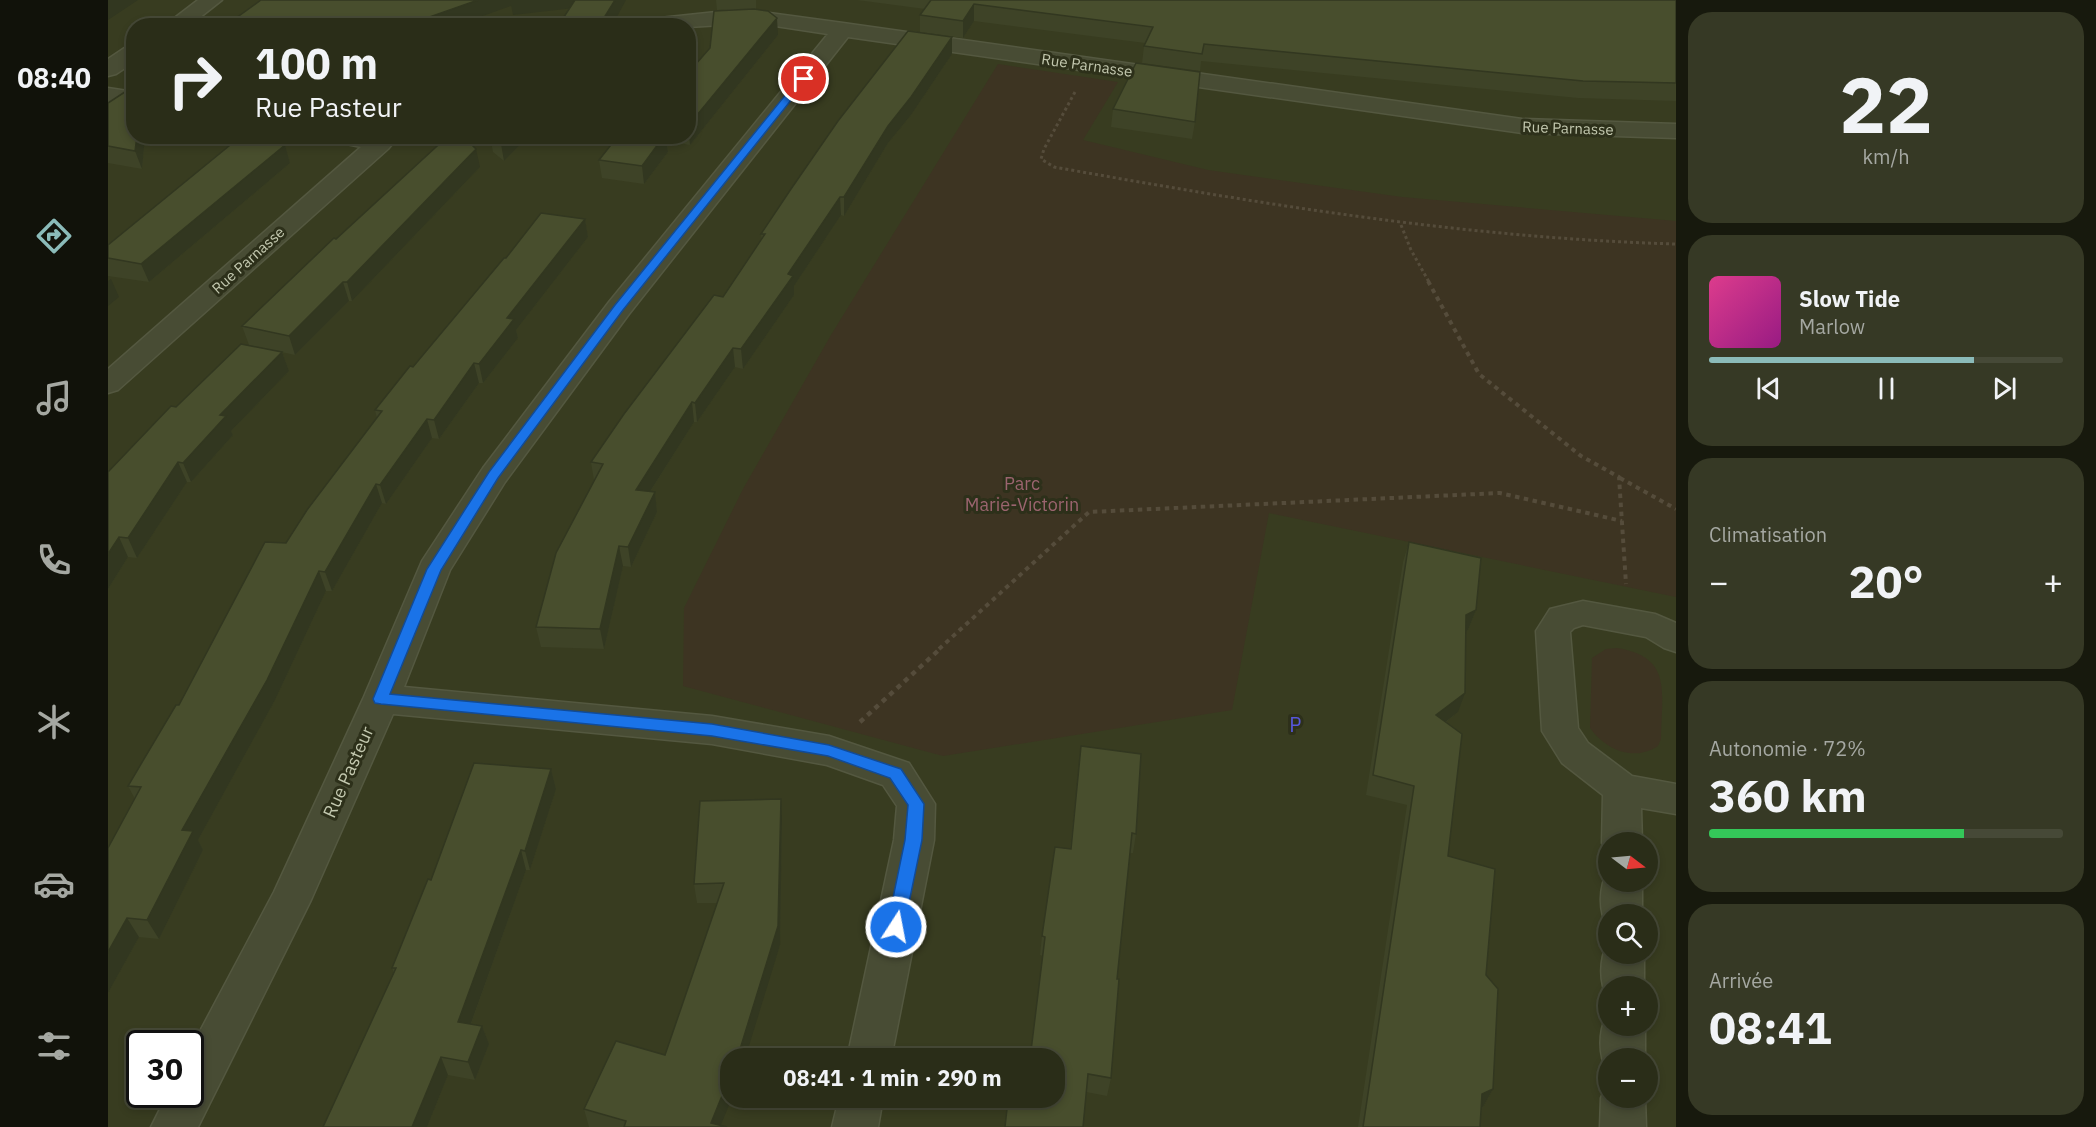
<!DOCTYPE html>
<html lang="fr">
<head>
<meta charset="utf-8">
<style>
  body { margin:0; font-family:"IBM Plex Sans",sans-serif; background:#363925; color:#f1f3f6; height:100vh; display:flex; flex-direction:column; font-size:22px; white-space:nowrap }
  * { box-sizing:border-box; margin:0 }
  p { font-size:20px; color:#a5a8a2 }
  .icon { flex:none; width:33px; height:33px; fill:none; stroke:currentColor; stroke-width:2; stroke-linecap:round; stroke-linejoin:round }
  .map { position:relative; flex:1; overflow:hidden }
  .side { display:flex; flex-direction:column; gap:12px; padding:12px; background:#17190d; width:420px }
  .side>* { flex:none }
  .top-card { position:absolute; left:18px; top:18px; width:570px; height:126px; border-radius:24px; box-shadow:0 3px 9px #0003,0 0 0 2px #464937; background:#2a2d18; color:#f1f3f6; overflow:hidden }
  .needle { width:39px; rotate:106deg }
  .fabs { position:absolute; left:1490px; top:832px; display:grid; gap:12px }
  .fabs a { display:grid; place-items:center; width:60px; height:60px; border-radius:50%; background:#2a2d18; box-shadow:0 3px 9px #0003,0 0 0 2px #464937; font-size:30px }
  .speed { position:absolute; left:18px; top:1030px; display:flex; gap:12px; font-size:30px; font-weight:700; text-align:center }
  .speed>* { display:grid; place-content:center; width:78px; height:78px; border-radius:50%; background:#2a2d18; box-shadow:0 3px 9px #0003,0 0 0 2px #464937; line-height:1 }
  .speed .limit { border:3px solid #111; border-radius:9px; background:#fff; color:#111 }
  .pin { position:absolute; display:grid; place-items:center; width:51px; height:51px; color:#fff; margin:-26px; border:3px solid #fff; border-radius:50%; box-shadow:0 2px 6px #0007 }
  .me { position:absolute; width:66px; margin:-33px; rotate:11deg; stroke-linejoin:round; filter:drop-shadow(0 0 4px #0008) }
  .turn { display:flex; align-items:center; gap:21px; height:126px; padding:0 30px; font-size:27px }
  .turn .icon { width:78px; height:78px; stroke-width:2.5 }
  .turn b { display:block; font-size:42px; line-height:51px }
  .big { font-size:45px; font-weight:700; line-height:1.1 }
  .side .card { flex:1; display:flex; flex-direction:column; justify-content:center; gap:9px; min-width:0; padding:0 21px; border-radius:24px; background:#363925 }
  .side .dial { align-items:center; gap:0 }
  .dial b { font-size:78px; line-height:1 }
  .song { display:flex; align-items:center; gap:18px }
  .cover { width:72px; height:72px; border-radius:9px; background:linear-gradient(135deg,hsl(330 70% 55%),hsl(310 70% 35%)) }
  .played { height:6px; border-radius:3px; background:linear-gradient(90deg,#8bbbb9 75%,#464937 75%) }
  .keys { display:flex; justify-content:space-around; direction:ltr }
  .heat { display:flex; justify-content:space-between; align-items:center; font-size:33px; direction:ltr }
  .charge { height:9px; border-radius:4px; background:linear-gradient(90deg,#34c759 72%,#464937 0) }
  .trip { position:absolute; left:612px; top:1048px; width:345px; height:60px; border-radius:24px; background:#2a2d18; box-shadow:0 3px 9px #0003,0 0 0 2px #464937; font-weight:700; line-height:60px; text-align:center }
  main { display:flex; flex:1; min-height:0 }
  .dock { display:flex; flex-direction:column; width:108px; justify-content:space-around; align-items:center; background:#11120a; color:#a5a8a2 }
  .dock .icon { width:42px; height:42px }
  .dock .current { color:#8bbbb9 }
  .dock b { font-size:27px; color:#f1f3f6 }
  .map>svg:first-child { display:block }
</style>
</head>
<body>
<main>
<nav class="dock">
<b>08:40</b>
<svg class="icon current" aria-label="directions" viewBox="0 0 24 24"><path d="M12 3l9 9-9 9-9-9zM9 14v-3h6M13 9l2 2-2 2"/></svg>
<svg class="icon" aria-label="music" viewBox="0 0 24 24"><path d="M9 18V5l10-2v13"/><circle cx="6" cy="18" r="3"/><circle cx="16" cy="16" r="3"/></svg>
<svg class="icon" aria-label="phone" viewBox="0 0 24 24"><path d="M5 4h4l2 5-3 2q2 4 5 5l2-3 5 2v4C11 20 4 13 5 4z"/></svg>
<svg class="icon" aria-label="climate" viewBox="0 0 24 24"><path d="M12 3v18M4 7l16 10M4 17L20 7"/></svg>
<svg class="icon" aria-label="car" viewBox="0 0 24 24"><path d="M5 17H2v-5l4-1 3-4h7l3 4 3 1v5h-3M9 17h6M6 11h13"/><circle cx="7" cy="17" r="2"/><circle cx="17" cy="17" r="2"/></svg>
<svg class="icon" aria-label="filters" viewBox="0 0 24 24"><path d="M4 7h16M4 17h16"/><circle cx="9" cy="7" r="2"/><circle cx="15" cy="17" r="2"/></svg>
</nav>
<div class="map">
<svg width="1568" height="1127" viewBox="0 0 1568 1127">
  <rect width="100%" height="100%" fill="#383c20"/>
  <path fill="#3d3422" d="M890 64 1010 82 975 140 1100 170 1294 197 1568 221V597L1161 513 1124 710 835 756 575 686 576 608 635 489 723 335Z
    M1509 648C1566 657 1553 694 1553 739L1550 746C1526 762 1498 750 1482 728L1484 658 1498 649Z"/>
  <g fill="none" stroke-linecap="round" stroke-linejoin="round">
    <defs>
      <path id="minor" d="M618 11H647L735 23 1414 119 1568 124V138L1414 133 740 37 521 314 397 482 342 570 296 687 604 716 721 736 801 763 827 804 826 840 783 1059H739L786 840 789 806 775 785 719 765 604 744 285 714 203 900 90 1127H43L59 1095H82V1050L166 892 255 699 314 561 375 468 501 302 720 34 647 23 580 27 523 26 526 22 533 20Z
        M0 88 26 92V106L0 102Z
        M221 136H291L280 149 10 390 0 393V369L253 147 224 141Z
        M1475 601 1547 614 1568 623V652L1556 648 1538 637 1475 625 1466 628 1462 632 1470 728 1480 743 1524 776 1568 784V814L1533 808 1534 843H1500V854L1494 843 1495 795 1454 763 1434 731 1428 631 1442 609Z
        M1500 870V882H1534V915H1500V928C1490 911 1491 887 1500 870Z
        M1500 942V954H1536V987H1500V1000C1491 982 1491 960 1500 942Z
        M1500 1012V1026H1537V1059H1500V1074C1490 1055 1490 1031 1500 1012Z
        M1499 1083 1500 1098H1537L1538 1127H1492L1493 1098Z
        M731 1098H775L770 1127H724Z"/>
      <path id="tertiary" d="M90 0H114L81 26H56Z
        M26 46V62L8 74 0 76V59L18 47Z"/>
    </defs>
    <use href="#minor" stroke="#545840" stroke-width="3"/>
    <use href="#tertiary" stroke="#545840" stroke-width="3"/>
    <path stroke="#554c3b" stroke-width="3" stroke-dasharray="3 3" stroke-linecap="butt" d="M967 92 936 149 933 159 946 167C1154 204 1356 238 1568 244
      M1293 225 1303 250 1321 282"/>
    <path stroke="#554c3b" stroke-width="4" stroke-dasharray="4.5 4.5" stroke-linecap="butt" d="M1320 281 1371 374 1473 456 1511 477 1518 584
      M1512 478 1568 509
      M831 649 981 512 1392 493 1514 521"/>
    <path stroke="#554c3b" stroke-width="4.5" stroke-dasharray="5 5" stroke-linecap="butt" d="M752 722 833 648"/>
    <use href="#minor" fill="#484c34" fill-rule="evenodd"/>
    <use href="#tertiary" fill="#484c34" fill-rule="evenodd"/>
  </g>
  <path fill="#3e4327" d="M608 0H648V9L670 35 582 145 559 141 560 152 536 184 494 178 491 160 510 136H580V73L638 9 609 10Z
    M749 0H1568V101L1470 98 1093 61 1092 71 1034 63 1036 46 1037 43 866 21 855 38 812 32V15L817 9Z
    M844 37V54L803 115 780 143 736 216 733 215 686 286V295L635 369 627 367 589 422H586L542 492H547L549 512 523 567 515 566 496 649 433 647 428 627 486 480 483 462 615 297 654 240 653 234Z
    M0 103 26 136H37L34 169 0 163Z
    M1005 109 1087 122 1084 139 1003 127Z
    M382 136H421L396 161 385 152Z
    M177 145 182 163 41 282 0 276V245Z
    M372 167 244 301H241L187 355 141 345 134 326 228 239Z
    M477 219 480 237 408 330 410 338 375 383H371L331 439 324 438 278 504 274 503 224 591H218L167 700 90 840 95 850 51 939 31 937 0 993V848L27 799 20 786 71 705 178 543 269 418 267 410 398 258Z
    M174 352 181 371 123 431 125 435 83 482H79L29 558 20 557 0 589V472L68 407Z
    M1301 542 1368 610 1360 630 1358 631 1350 712 1338 722 1340 856 1378 975 1385 1089 1375 1107 1373 1108 1372 1127H1250L1299 805 1258 795 1295 562Z
    M973 746 1028 834 1025 853H1022L1009 979 1003 1078 999 1096 978 1092 917 1102 935 956 932 955 934 936 962 849Z
    M443 769 448 789 422 870H418L363 1024 374 1026 381 1044 367 1080 340 1075 319 1127H215L286 973 284 968 323 880Z
    M674 818 672 945 622 1098H624L612 1125 619 1127H481L476 1109 557 1055 609 903H589L586 884Z"/>
  <path fill="#323720" d="M0 0H30L0 20Z
    M370 0H402L403 6 347 26H296Z
    M402 0H474L475 7 405 15Z
    M507 0H518L504 26H491Z
    M866 4V21L855 38V21Z
    M669 18 670 35 582 145 580 126Z
    M844 37V54L803 115 780 143 736 216V197L780 126Z
    M29 136H37L34 169 27 151Z
    M400 136H421L396 161 393 144Z
    M556 136H558L560 152 536 184 534 166Z
    M177 145 182 163 41 282 33 264Z
    M368 149 372 167 244 301 239 282Z
    M732 197 733 215 686 286V295L635 369 633 349 680 274Z
    M477 219 480 237 408 330 410 338 375 383 371 364 399 318Z
    M3 279 11 297 0 306V281Z
    M235 282 241 301 187 355 181 336Z
    M625 348 627 367 589 422 587 403Z
    M174 352 181 371 123 431 125 435 83 482 75 463 112 415Z
    M366 363 371 383 331 439 326 420Z
    M584 402 586 422 531 509 528 490Z
    M319 419 324 438 278 504 272 485Z
    M70 462 79 482 29 558 20 538Z
    M268 484 274 503 224 591 217 572Z
    M547 492 549 512 523 567 520 547Z
    M11 537 20 557 0 589V554Z
    M511 546 515 566 496 649 492 629Z
    M211 571 218 591 167 700 90 840 95 850 51 939 39 920 74 830Z
    M1368 610 1360 630 1351 635 1358 615Z
    M1357 693 1350 712 1321 735 1328 715Z
    M443 769 448 789 422 870 417 851Z
    M673 799 674 818 672 945 637 1059H629Z
    M413 850 418 870 357 1040 350 1022Z
    M19 918 31 937 0 993V952Z
    M374 1026 381 1044 367 1080 360 1062Z
    M333 1057 340 1075 319 1127H304Z
    M622 1076V1098H624L612 1127 603 1123Z
    M1385 1089 1375 1107 1364 1112 1374 1094Z"/>
  <path fill="#484e2d" stroke="#323720" stroke-width="1.5" d="M153 0H370L296 26H117Z
    M467 0H507L491 26H450Z
    M823 0H1568V83L1475 81 1096 44 1094 54 1036 46 1045 27 866 4 855 21 812 15Z
    M646 9 660 11 669 18 580 126V73L602 48 606 11Z
    M800 31 844 37 803 97 780 126 736 197H732L680 274 685 276 633 349 625 348 587 403 584 402 528 490 547 492 520 547 511 546 492 629 428 627 448 553 495 464 483 462 516 414 606 295 615 297 657 234H653L683 189 730 121Z
    M1028 63 1092 72 1087 122 1005 109Z
    M26 86V136H29L27 151 0 146V103Z
    M340 136H355L368 149 239 282H235L181 336 134 326 226 238 228 239Z
    M384 136H400L393 144Z
    M510 136H556L534 166 491 160Z
    M132 137 177 145 33 264 0 258V245Z
    M433 213 477 219 399 318 406 319 371 364 366 363 326 420 319 419 272 485 268 484 217 572 211 571 159 680 74 830 85 831 39 920 19 918 0 952V848L33 787 20 786 68 705H71L157 542 178 543 199 510 274 411 267 410 302 366 305 367 396 258H398Z
    M133 344 174 352 112 415 118 416 75 463 70 462 20 538 11 537 0 554V472L63 406 68 407Z
    M1301 542 1373 558 1368 610 1358 615 1357 693 1328 715 1354 734 1340 856 1387 869 1378 975 1390 989 1385 1089 1374 1094 1372 1127H1255L1306 786 1265 775Z
    M973 746 1033 754 1028 834 1024 833 1009 979H1011L1003 1078 980 1074 975 1127H897L900 1100 917 1102V1098H946V1059H922L937 937 934 936 947 847 963 849Z
    M366 763 443 769 417 851 413 850 350 1022 374 1026 360 1062 333 1057 304 1127H215L288 968H284L320 879 323 880Z
    M673 799 670 926 629 1059H622V1076L603 1123 619 1127H516L518 1121 476 1109 508 1041 557 1055 616 883 586 884 592 801Z"/>
  <path fill="#1a73e8" stroke="#114b97" stroke-width="1.5" d="M692 77 700 79 515 310 390 478 333 570 282 694 604 724 721 745 793 769 816 804 814 840 796 927 794 933 788 935 782 933 779 927 797 840 800 805 782 778 720 756 604 736 273 704 267 703 265 699 319 569 381 472 507 305Z"/>
  <g text-anchor="middle" dominant-baseline="central" stroke-width="6" stroke-linejoin="round" paint-order="stroke">
    <g font-size="15" fill="#c3c8af" stroke="#2d301a">
      <text transform="translate(979 65) rotate(8)">Rue Parnasse</text>
      <text transform="translate(1460 128) rotate(2)">Rue Parnasse</text>
      <text transform="translate(140 260) rotate(-42)">Rue Parnasse</text>
    </g>
    <g font-size="18" fill="#9b646f" stroke="#2d301a">
      <text x="914" y="483">Parc<tspan x="914" dy="21">Marie-Victorin</tspan></text>
    </g>
    <g font-size="18" fill="#c3c8af" stroke="#2d301a">
      <text transform="translate(240 772) rotate(-66)">Rue Pasteur</text>
    </g>
    <g font-size="20" letter-spacing="1.5" fill="#5757db" stroke="#2d301a">
      <text x="1188" y="724">P</text>
    </g>
  </g>
</svg>
<div class="fabs">
<a><svg class="needle" viewBox="-14 -14 28 28"><path d="M0-13l5 13h-10z" fill="#e53935"/><path d="M0 13l5-13h-10z" fill="#a5a8a2"/></svg></a>
<a><svg class="icon" aria-label="search" viewBox="0 0 24 24"><circle cx="10" cy="10" r="6"/><path d="M15 15l6 6"/></svg></a>
<a>+</a>
<a>−</a>
</div>
<div class="speed"><div class="limit">30</div></div>
<div class="pin" style="left:696px;top:79px;background:#d93025"><svg class="icon" aria-label="arrive" viewBox="0 0 24 24"><path d="M6 21V4h12l-3 4 3 4H6"/></svg></div>
<svg class="me" style="left:788px;top:927px" viewBox="-20 -20 40 40"><circle r="17" fill="#1a73e8" stroke="#fff" stroke-width="3"/><path d="M0-11L8 9 0 5-8 9z" fill="#fff"/></svg>
<div class="trip">08:41 · 1 min · 290 m</div>
<div class="top-card">
<div class="turn"><svg class="icon" aria-label="right" viewBox="0 0 24 24"><path d="M7 20v-9h11M14 6l5 5-5 5"/></svg><div><b>100 m</b>Rue Pasteur</div></div>
</div>
</div>
<section class="side">
<div class="card dial"><b>22</b><p>km/h</p></div>
<div class="card">
<div class="song"><i class="cover"></i><div><b>Slow Tide</b><p>Marlow</p></div></div>
<div class="played"></div>
<div class="keys"><svg class="icon" aria-label="previous" viewBox="0 0 24 24"><path d="M18 5L8 12l10 7zM5 5v14"/></svg><svg class="icon" aria-label="pause" viewBox="0 0 24 24"><path d="M8 5v14M16 5v14"/></svg><svg class="icon" aria-label="next" viewBox="0 0 24 24"><path d="M6 5l10 7-10 7zM19 5v14"/></svg></div>
</div>
<div class="card"><p>Climatisation</p>
<div class="heat"><a>−</a><b class="big">20°</b><a>+</a></div>
</div>
<div class="card"><p>Autonomie · 72%</p><b class="big">360 km</b><div class="charge"></div></div>
<div class="card"><p>Arrivée</p><b class="big">08:41</b></div>
</section>
</main>
</body>
</html>
